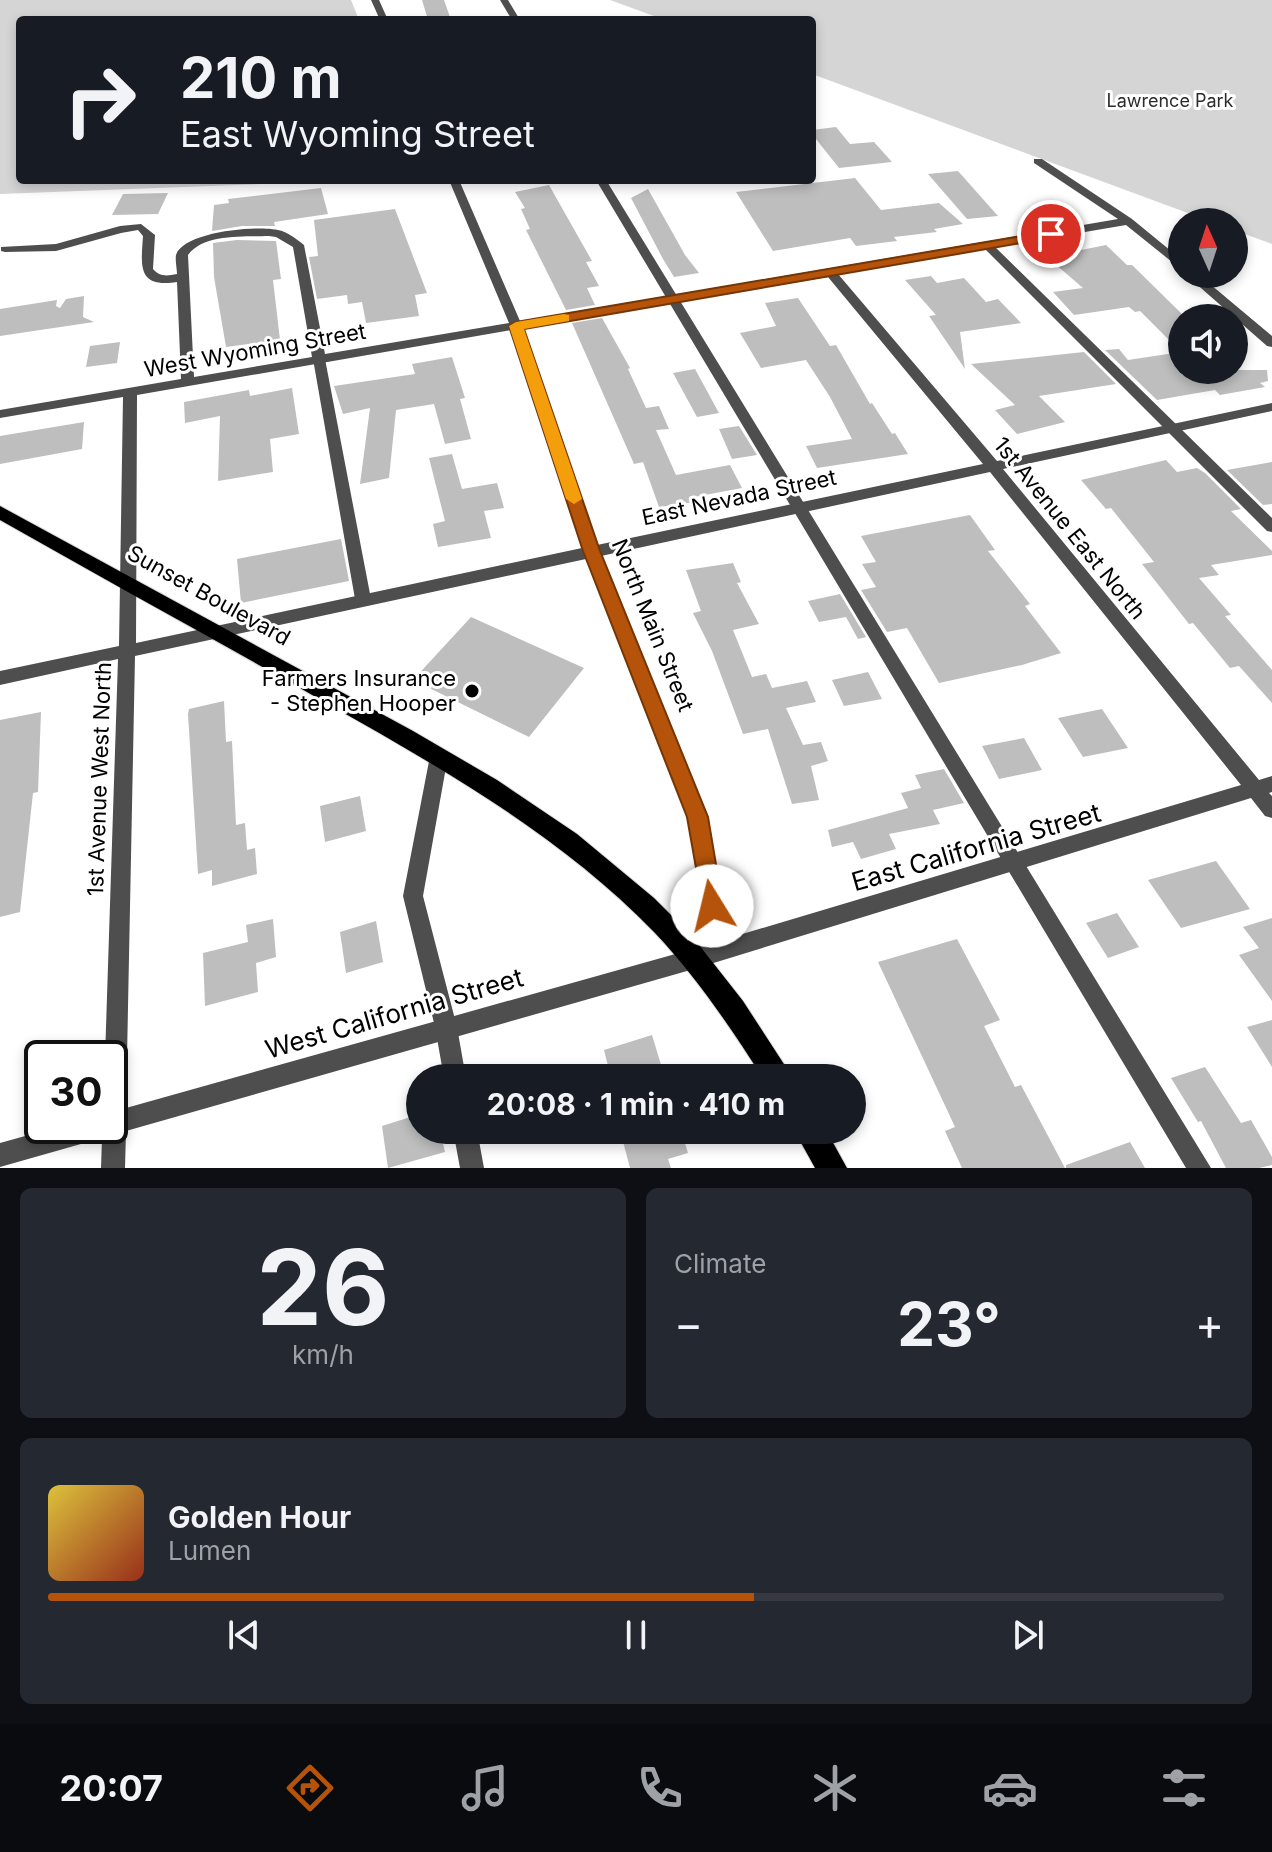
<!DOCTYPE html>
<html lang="en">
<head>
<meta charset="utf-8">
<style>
  body { margin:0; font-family:Inter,sans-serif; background:#242831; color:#f1f3f6; height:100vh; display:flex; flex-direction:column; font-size:30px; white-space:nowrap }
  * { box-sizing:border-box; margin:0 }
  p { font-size:26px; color:#9ea1a6 }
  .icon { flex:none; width:44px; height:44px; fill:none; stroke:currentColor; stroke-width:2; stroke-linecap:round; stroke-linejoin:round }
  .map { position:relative; height:1168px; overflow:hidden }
  .drawer { display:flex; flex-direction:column; gap:20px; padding:20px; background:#0d0f14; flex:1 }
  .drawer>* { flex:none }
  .hud { position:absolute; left:16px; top:16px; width:800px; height:168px; border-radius:8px; box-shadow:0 4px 12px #0003; background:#171b24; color:#f1f3f6; overflow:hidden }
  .needle { width:52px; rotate:357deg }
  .tools { position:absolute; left:1168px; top:208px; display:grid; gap:16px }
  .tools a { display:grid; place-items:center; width:80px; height:80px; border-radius:50%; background:#171b24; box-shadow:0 4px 12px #0003; font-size:40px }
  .speed { position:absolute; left:24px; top:1040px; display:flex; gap:16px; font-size:40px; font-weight:700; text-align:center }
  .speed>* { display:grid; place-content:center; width:104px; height:104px; border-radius:50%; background:#171b24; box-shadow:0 4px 12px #0003; line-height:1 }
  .speed .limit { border:4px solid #111; border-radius:12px; background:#fff; color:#111 }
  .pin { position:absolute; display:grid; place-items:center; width:68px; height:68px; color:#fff; margin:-34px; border:4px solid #fff; border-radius:50%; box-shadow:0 2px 8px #0007 }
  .me { position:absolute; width:88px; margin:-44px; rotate:351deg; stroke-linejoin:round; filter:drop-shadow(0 0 6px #0008) }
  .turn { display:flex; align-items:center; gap:28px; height:168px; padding:0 32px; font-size:36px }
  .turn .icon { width:104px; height:104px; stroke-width:2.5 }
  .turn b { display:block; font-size:56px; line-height:68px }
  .big { font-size:60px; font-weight:700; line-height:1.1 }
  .drawer .widget { flex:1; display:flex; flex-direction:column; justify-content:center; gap:12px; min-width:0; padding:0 28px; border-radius:12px; background:#242831 }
  .drawer .dial { align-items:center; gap:0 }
  .dial b { font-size:104px; line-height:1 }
  .song { display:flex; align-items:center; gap:24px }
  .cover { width:96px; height:96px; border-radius:12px; background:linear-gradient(135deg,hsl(50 70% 55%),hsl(10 70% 35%)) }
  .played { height:8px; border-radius:4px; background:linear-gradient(90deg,#b45309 60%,#363941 60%) }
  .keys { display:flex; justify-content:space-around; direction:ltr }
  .heat { display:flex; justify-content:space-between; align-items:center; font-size:44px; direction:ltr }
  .drawer .tiles { flex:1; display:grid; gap:20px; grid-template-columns:1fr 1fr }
  .widget:last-child { grid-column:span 2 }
  .trip { position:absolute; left:406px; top:1064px; width:460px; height:80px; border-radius:40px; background:#171b24; box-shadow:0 4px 12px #0003; font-weight:700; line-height:80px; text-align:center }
  .tabs { display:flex; height:128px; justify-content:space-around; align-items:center; background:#090b0e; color:#9ea1a6 }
  .tabs .icon { width:56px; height:56px }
  .tabs .selected { color:#b45309 }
  .tabs b { font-size:36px; color:#f1f3f6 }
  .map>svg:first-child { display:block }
</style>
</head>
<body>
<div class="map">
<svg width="1272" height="1168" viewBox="0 0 1272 1168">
  <rect width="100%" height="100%" fill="#fff"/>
  <path fill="#d5d5d5" d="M0 0H351L359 20H20V180H366L0 194Z
    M610 0H1272V244L1234 230V222H1212L812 74V20H665Z"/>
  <path fill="#bebebe" d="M422 0H444L451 20H428Z
    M836 127 850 144 874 142 892 162 839 168 812 134V130Z
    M958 171 998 216 967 219 928 174Z
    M855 178 881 210 939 203 963 224 934 229 937 232 894 237 897 241 856 246 850 238 773 251 736 192Z
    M549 185 592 261 586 262 599 286 587 288 595 305 566 310 526 230 530 229 521 209 525 208 515 192Z
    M321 188 328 214 274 222 275 226H242L212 231 214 205 229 203 228 199Z
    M648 189 685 255 699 273 674 277 663 259 631 198Z
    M168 193 158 214 112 215 123 194Z
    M395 209 427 293 415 295 419 316 366 323 362 302 348 304 347 295 317 299 309 257 318 256 314 220Z
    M237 240 276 241 281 279 273 280 280 340 226 347 214 277 213 243Z
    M1106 245 1127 265H1132L1182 314V375L1196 373 1194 370H1267L1268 381 1260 383 1265 387 1220 395 1215 390 1157 400 1105 350 1119 349 1128 360 1181 352 1140 311 1135 312 1129 307 1074 315 1053 292 1083 288 1047 257Z
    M931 276 937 283 964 278 986 302 998 299 1021 323 960 332 965 369 929 316 936 315 905 280Z
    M84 296 83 317 94 322 0 336V309L57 300 56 306 60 308 66 299Z
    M798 298 830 346 836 345 870 404 872 403 892 434 895 433 908 454 817 468 806 446 852 439 830 397 806 360 761 368 740 333 776 326 765 303Z
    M602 318 630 368 628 369 646 408 659 406 669 429 656 430 676 475 730 465 742 488 694 497 695 502 659 507 643 462 634 464 572 323Z
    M120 342 117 363 86 367 90 346Z
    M1084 352 1116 384 1039 396 1065 422 1017 434 995 410 1015 405 971 364Z
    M452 357 465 398 460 399 471 439 445 444 434 404 396 410 389 478 360 484 370 408 343 414 334 386 415 374 412 364Z
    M695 369 719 413 697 417 673 373Z
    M292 388 299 434 270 439 273 472 218 481 220 416 185 423 184 402 249 390 250 396Z
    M84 422 82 449 0 464V436Z
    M739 426 757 455 732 459 719 429Z
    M452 454 462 489 497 483 504 508 484 511 491 538 438 547 433 524 445 521 429 458Z
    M1166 460 1177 472 1197 468 1205 473 1241 509 1231 511 1272 551V555L1211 565 1219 575 1199 578 1231 615 1225 616 1272 670V703L1239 666 1230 668 1193 623 1189 624 1142 564 1154 562 1111 508 1106 509 1081 480Z
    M1272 462V504L1263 505 1227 470Z
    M970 515 995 550 988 551 1030 604 1025 606 1061 653 1022 665 939 683 907 628 887 632 861 590 876 587 862 564 876 562 861 536Z
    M341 539 349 581 241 603 237 559Z
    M733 563 741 582 737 583 759 624 733 630 752 677 766 674 772 688 807 681 816 702 786 708 803 745 821 742 828 761 811 766 819 800 792 804 768 729 743 734 712 651 693 613 701 611 686 570Z
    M840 594 866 637 858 639 846 617 819 622 808 601Z
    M471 617 584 668 529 737 413 680Z
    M868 672 882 699 844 706 832 680Z
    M224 701 226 742 232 741 236 825 245 823 247 850 255 848 257 874 212 886V870L198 874 188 714 189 709Z
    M1102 709 1128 748 1083 757 1058 718Z
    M41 712 38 792 33 793 20 912 0 917V720Z
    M1024 738 1042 770 999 779 982 746Z
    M944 769 964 803 933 810 940 824 889 834 896 849 861 859 853 842 832 847 828 830 908 808 901 793 921 788 915 775Z
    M360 796 366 831 325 842 320 806Z
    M1216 861 1250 909 1181 928 1148 880Z
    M1117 913 1139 947 1108 958 1086 923Z
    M1272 918V1001L1239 955 1259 948 1243 927Z
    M273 919 276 957 256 963 258 992 205 1006 203 953 248 942 246 925Z
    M376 921 383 962 346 973 340 932Z
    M957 939 1000 1020 984 1026 1015 1087 1021 1085 1065 1168H962L945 1131 955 1127 878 962Z
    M1272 1020V1067L1247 1027Z
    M652 1035 665 1078H611L604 1050Z
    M1205 1067 1241 1123 1251 1120 1272 1157V1165L1259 1168H1226L1201 1121 1198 1122 1171 1078Z
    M420 1114V1130H440L445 1152 388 1168 382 1126Z
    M633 1130H681L688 1153 668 1159 671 1168H630L621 1134Z
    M1130 1142 1145 1168H1066V1165Z"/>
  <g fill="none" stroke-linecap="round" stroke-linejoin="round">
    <defs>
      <path id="primary" d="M0 506 413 731 497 780 577 834 654 898 692 936 743 1001 793 1078H763C730 1027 696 976 654 932 561 836 443 769 328 704 219 642 109 582 0 520Z
        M794 1130H826L847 1168H815Z"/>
    </defs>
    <use href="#primary" stroke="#dbdbdb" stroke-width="2"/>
    <path fill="#4e4e4e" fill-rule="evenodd" d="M596 180H606L1211 1168H1186Z
      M988 243 992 244 1272 518V532L1267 531 984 248V244Z
      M319 355 325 359 371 599 363 605 355 599 313 359Z
      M439 748 445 751 448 756 423 896 457 1027 466 1078H444L435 1027 403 896 430 756 433 751Z
      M453 1130H477L484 1168H460Z"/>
    <path fill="#4e4e4e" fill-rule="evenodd" d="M371 0H379L388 20H380Z
      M500 0H508L520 20H512Z
      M1034 159H1042L1132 219 1182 260V270L1126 225 838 274 997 461 1272 403V411L1003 469 1259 780 1272 776V792L1269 793 1272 796V818L1265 816 1251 798 694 969 126 1131 125 1168H101L102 1138 0 1167V1143L61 1126H110V1058H105L118 659 0 685V671L119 646 123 397 0 418V410L181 379 177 282C137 288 141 266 143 236L138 230 121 233 56 251 5 252 1 251V247L56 244 120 226 141 224 155 235 153 269C160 277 167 276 177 274 177 269 175 260 176 255 183 231 263 224 282 231 290 234 298 240 304 245L325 354 509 323 449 180H459L520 321 1118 219 1034 163ZM269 236 276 237 293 247 312 357 194 377 188 255C204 233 245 237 269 236ZM828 277 983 464 597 545 523 328ZM511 330 582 548 136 643 137 395ZM990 472 1241 785 709 944 722 906 707 817 601 556ZM586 559 687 817 702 906 686 951 126 1108 135 656Z
      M1185 274H1198L1272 336V347L1267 346Z"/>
    <use href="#primary" fill="#000" fill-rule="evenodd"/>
  </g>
  <path fill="#b45309" stroke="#753606" stroke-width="2" d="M1051 231 1056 232V237L524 329 600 551 708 817 723 906 720 913 712 916 704 913 687 817 583 551 509 326 516 322Z"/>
  <path fill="#f59e0b" d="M564 314 569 315V321L524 329 582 499 574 504 566 499 509 326 516 322Z"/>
  <circle fill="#000" stroke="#fff" stroke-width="3" cx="472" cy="691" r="8"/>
  <g text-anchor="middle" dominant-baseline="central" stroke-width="6" stroke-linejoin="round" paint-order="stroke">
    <g font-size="18" fill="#2c2c2c" stroke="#fff">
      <text x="1170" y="100">Lawrence Park</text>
    </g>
    <g font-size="22" fill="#000" stroke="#fff">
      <text transform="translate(255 350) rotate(-10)">West Wyoming Street</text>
      <text transform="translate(739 497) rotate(-12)">East Nevada Street</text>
      <text transform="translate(1070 528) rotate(51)">1st Avenue East North</text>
      <text transform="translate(209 595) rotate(29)">Sunset Boulevard</text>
      <text transform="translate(653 625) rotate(68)">North Main Street</text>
      <text transform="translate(99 779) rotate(-88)">1st Avenue West North</text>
    </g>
    <g font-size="22" fill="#000" stroke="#fff" text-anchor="end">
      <text x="456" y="678">Farmers Insurance<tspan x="456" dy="25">- Stephen Hooper</tspan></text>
    </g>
    <g font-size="26" fill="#000" stroke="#fff">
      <text transform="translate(976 847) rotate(-16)">East California Street</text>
      <text transform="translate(394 1013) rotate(-16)">West California Street</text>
    </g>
  </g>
</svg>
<div class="tools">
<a><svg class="needle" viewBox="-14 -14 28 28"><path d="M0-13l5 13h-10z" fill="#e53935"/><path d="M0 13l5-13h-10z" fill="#9ea1a6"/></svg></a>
<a><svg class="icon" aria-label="sound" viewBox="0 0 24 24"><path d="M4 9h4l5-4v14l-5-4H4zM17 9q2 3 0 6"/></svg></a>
</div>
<div class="speed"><div class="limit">30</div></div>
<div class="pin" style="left:1051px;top:234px;background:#d93025"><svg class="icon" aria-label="arrive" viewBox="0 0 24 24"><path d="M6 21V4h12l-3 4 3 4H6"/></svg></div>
<svg class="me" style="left:712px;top:906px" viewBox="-20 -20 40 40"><circle r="19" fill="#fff"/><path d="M0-13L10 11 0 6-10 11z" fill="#b45309"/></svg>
<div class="trip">20:08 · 1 min · 410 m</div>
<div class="hud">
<div class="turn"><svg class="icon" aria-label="right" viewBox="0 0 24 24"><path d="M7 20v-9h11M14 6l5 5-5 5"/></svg><div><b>210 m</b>East Wyoming Street</div></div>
</div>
</div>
<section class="drawer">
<div class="tiles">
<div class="widget dial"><b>26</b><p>km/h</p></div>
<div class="widget"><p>Climate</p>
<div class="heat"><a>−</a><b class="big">23°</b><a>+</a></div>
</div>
<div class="widget">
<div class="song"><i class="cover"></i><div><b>Golden Hour</b><p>Lumen</p></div></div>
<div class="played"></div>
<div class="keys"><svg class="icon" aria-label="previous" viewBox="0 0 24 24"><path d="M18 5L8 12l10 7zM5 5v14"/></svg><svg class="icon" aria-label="pause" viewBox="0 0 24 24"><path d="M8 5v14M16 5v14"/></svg><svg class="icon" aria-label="next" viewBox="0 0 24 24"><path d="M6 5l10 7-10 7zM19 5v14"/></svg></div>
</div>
</div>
</section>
<nav class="tabs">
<b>20:07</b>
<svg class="icon selected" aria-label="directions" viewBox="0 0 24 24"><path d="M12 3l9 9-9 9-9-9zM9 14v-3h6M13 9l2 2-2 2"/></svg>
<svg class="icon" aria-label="music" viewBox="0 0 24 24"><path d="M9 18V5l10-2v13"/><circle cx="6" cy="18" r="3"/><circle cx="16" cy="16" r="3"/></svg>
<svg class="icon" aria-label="phone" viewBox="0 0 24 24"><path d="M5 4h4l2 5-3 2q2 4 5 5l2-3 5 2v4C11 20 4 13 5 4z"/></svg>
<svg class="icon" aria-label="climate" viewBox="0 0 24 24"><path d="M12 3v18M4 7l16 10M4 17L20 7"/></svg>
<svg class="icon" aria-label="car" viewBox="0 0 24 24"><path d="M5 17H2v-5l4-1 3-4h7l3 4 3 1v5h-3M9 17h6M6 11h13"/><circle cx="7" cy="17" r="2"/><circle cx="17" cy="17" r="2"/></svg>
<svg class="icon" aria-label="filters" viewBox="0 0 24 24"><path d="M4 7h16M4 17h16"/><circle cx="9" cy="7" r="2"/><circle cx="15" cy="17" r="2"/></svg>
</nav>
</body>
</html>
